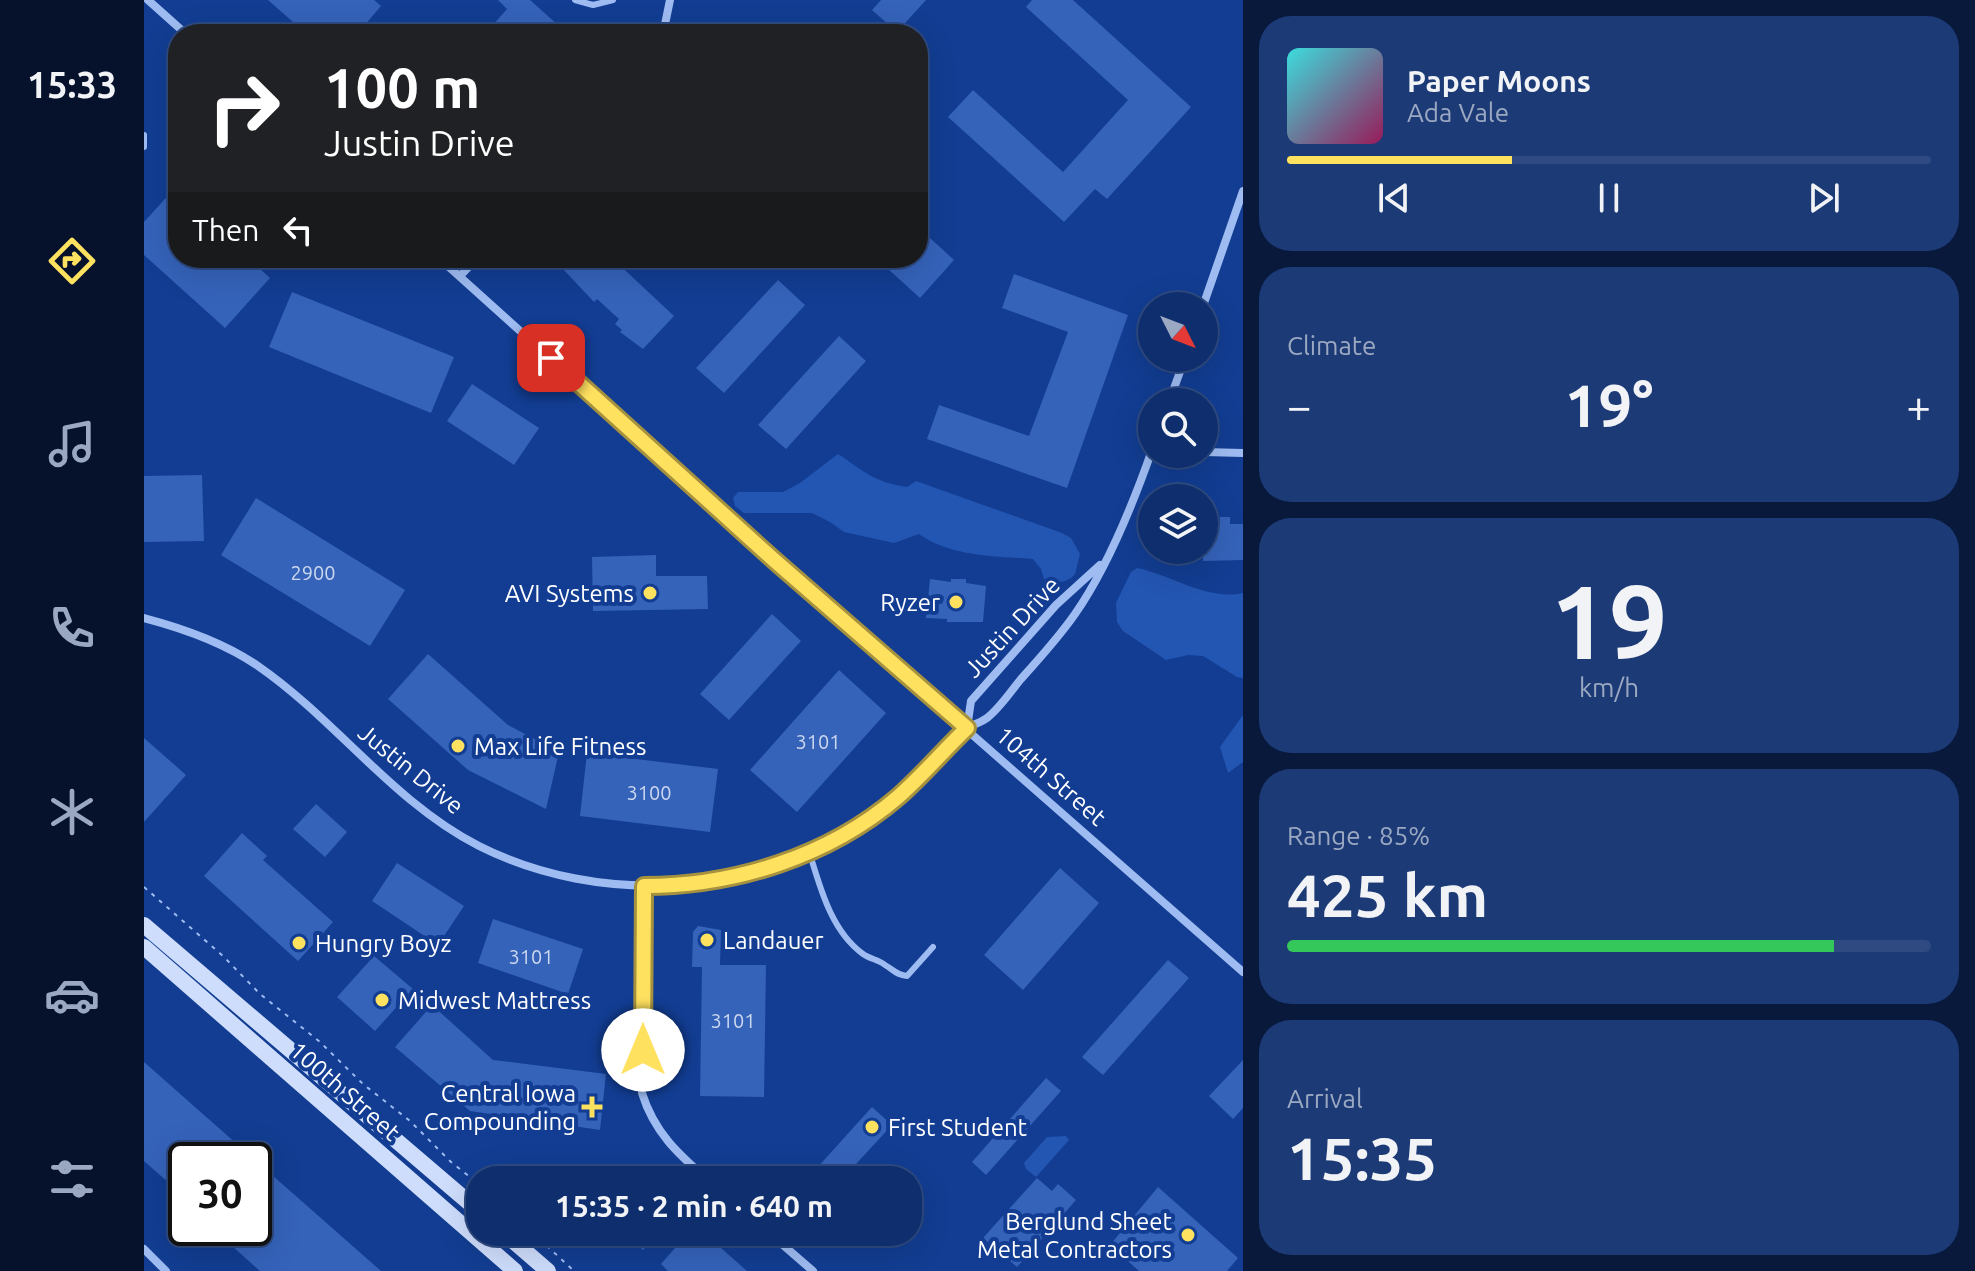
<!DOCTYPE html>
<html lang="en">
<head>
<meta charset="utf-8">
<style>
  body { margin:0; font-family:Ubuntu,sans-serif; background:#1c3a76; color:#f1f3f6; height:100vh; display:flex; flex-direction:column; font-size:30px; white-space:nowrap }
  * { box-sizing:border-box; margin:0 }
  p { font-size:26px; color:#9ba8c2 }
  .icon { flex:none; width:44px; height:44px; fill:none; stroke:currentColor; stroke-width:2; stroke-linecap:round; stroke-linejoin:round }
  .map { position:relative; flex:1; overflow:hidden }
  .sheet { display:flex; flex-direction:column; gap:16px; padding:16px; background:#08193c; width:732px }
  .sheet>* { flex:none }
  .hud { position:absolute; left:24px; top:24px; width:760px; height:244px; border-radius:32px; box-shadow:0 8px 32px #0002,0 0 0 2px #2e4a81; background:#202124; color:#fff; overflow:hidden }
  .needle { width:52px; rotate:132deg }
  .fabs { position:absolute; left:994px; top:292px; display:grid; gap:16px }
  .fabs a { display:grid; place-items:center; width:80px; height:80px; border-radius:50%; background:#0e2e6e; box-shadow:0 8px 32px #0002,0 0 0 2px #2e4a81; font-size:40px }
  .speed { position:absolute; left:24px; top:1142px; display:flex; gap:16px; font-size:40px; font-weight:700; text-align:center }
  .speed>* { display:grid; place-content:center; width:104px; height:104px; border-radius:50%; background:#0e2e6e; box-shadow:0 8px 32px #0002,0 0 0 2px #2e4a81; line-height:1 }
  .speed .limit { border:4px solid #111; border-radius:12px; background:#fff; color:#111 }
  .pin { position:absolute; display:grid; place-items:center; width:68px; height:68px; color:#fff; margin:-34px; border-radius:16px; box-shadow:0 4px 12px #0006 }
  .me { position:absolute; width:88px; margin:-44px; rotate:0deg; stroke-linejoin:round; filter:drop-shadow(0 0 6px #0008) }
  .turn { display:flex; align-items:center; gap:28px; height:168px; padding:0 24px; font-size:36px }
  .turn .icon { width:104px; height:104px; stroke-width:2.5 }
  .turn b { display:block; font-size:56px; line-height:68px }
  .then { display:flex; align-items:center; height:76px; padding:0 24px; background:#0003; gap:16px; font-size:30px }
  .big { font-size:60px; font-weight:600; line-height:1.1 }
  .sheet .widget { flex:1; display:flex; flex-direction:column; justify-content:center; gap:12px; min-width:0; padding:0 28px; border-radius:32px; background:#1c3a76 }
  .sheet .dial { align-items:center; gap:0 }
  .dial b { font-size:104px; line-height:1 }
  .song { display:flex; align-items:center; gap:24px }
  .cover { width:96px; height:96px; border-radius:12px; background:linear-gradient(135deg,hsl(180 70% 55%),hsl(330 70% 35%)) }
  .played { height:8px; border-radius:4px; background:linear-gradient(90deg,#ffe160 35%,#2e4a81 35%) }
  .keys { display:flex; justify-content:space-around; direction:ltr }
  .heat { display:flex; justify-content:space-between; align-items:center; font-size:44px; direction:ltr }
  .charge { height:12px; border-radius:6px; background:linear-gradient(90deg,#34c759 85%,#2e4a81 0) }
  .trip { position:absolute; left:322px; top:1166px; width:456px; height:80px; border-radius:32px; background:#0e2e6e; box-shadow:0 8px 32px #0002,0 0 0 2px #2e4a81; font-weight:600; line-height:80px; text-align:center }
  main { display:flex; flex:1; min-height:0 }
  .dock { display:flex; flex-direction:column; width:144px; justify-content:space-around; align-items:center; background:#06122c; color:#9ba8c2 }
  .dock .icon { width:56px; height:56px }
  .dock .on { color:#ffe160 }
  .dock b { font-size:36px; color:#f1f3f6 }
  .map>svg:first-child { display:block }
</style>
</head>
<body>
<main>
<nav class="dock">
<b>15:33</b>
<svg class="icon on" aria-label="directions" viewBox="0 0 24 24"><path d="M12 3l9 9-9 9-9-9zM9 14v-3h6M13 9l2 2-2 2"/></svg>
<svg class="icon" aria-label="music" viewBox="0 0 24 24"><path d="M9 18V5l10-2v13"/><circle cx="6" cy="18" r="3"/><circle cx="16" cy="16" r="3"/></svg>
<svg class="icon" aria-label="phone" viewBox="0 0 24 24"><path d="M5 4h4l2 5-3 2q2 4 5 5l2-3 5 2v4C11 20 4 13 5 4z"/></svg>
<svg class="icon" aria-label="climate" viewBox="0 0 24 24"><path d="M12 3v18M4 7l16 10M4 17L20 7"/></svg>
<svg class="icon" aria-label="car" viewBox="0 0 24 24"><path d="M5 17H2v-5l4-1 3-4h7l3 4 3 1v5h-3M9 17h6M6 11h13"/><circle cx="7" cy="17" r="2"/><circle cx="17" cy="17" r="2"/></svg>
<svg class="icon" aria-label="filters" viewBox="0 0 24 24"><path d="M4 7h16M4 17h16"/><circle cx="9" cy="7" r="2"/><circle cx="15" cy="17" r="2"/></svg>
</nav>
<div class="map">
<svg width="1099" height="1271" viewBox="0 0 1099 1271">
  <rect width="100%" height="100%" fill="#123d92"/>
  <path fill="#2355b2" d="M694 454C720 471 729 482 763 487L772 481 918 533 927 538 936 554 931 574C923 584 911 583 900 579L897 569 889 559C852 556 807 557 775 534L750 543 700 532 686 522 668 513H600L591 506 589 498 594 492H639L656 483Z
    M993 568C1028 575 1063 601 1099 593V678L1093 677 1059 656 1044 655 1022 660 979 631 973 622 972 603 987 572Z
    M1099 715V762L1084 773 1076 747Z
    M903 1137 922 1136 925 1140 892 1177 882 1169 880 1163Z"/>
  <path fill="#3563ba" d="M124 0H230L237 6 213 34H116V26L122 22H149Z
    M354 0H386L424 34H341L363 9Z
    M737 0H782L753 32 728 10Z
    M888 0H929L1047 107 963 199 951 189 920 222 804 117 829 90 919 172 984 100 882 7Z
    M29 190 34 195V258H104L126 278 81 328 0 255V222Z
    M774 227 810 260 776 298 732 258H774Z
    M427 258H468L530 316 499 349 476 332 478 330 471 324 475 319 453 299 450 302 418 268Z
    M870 274 984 315 923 488 783 439 795 405 885 436 924 332 858 308Z
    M634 280 661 305 580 393 552 368Z
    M148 292 310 357 287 413 125 347Z
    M695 336 722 361 642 449 614 425Z
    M328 384 395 428 370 465 303 421Z
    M58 475 60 541 0 542V476Z
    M112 498 261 590 226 646 77 555Z
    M1076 517H1086V524H1099V560L1059 561 1061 525H1076Z
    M512 555V576H563L564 609 449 611 448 557Z
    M786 579 807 582V579H822V583L842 586 839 622H803V619L782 618Z
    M628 614 657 641 585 720 556 694Z
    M284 654 364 725 415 752 402 809 324 770 244 699Z
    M695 670 742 713 653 812 606 770Z
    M0 738 42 775 0 822Z
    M443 753 574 769 566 832 436 816Z
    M172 804 203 832 181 857 149 829Z
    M98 833 123 856 119 860 189 922 154 961 60 876Z
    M253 863 320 906 294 945 228 901Z
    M916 868 955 903 879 990 840 955Z
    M349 919 439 949 424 994 334 963Z
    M554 926 577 930 576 965H622L620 1097 556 1096 558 967H548L549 932Z
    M230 956 269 989 231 1031 193 997Z
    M1024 960 1045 978 959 1075 938 1057Z
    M288 1005 349 1060 462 1074 456 1130 326 1111 251 1047Z
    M1099 1060V1108L1089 1119 1065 1096Z
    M0 1062 111 1160 237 1271H116L68 1228H110V1160H42V1198L0 1161Z
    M902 1078 917 1091 842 1175 828 1162Z
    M728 1107 748 1125 712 1164 729 1180H662Z
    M482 1164 500 1180H467Z
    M893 1178 908 1191 914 1184 932 1200 873 1267 839 1238Z
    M1014 1187 1094 1258 1083 1271H995L966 1245Z
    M480 1232H515L499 1250Z
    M545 1232H559L603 1271H524L517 1264Z"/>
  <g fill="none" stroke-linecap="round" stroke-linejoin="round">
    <path stroke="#9fbcf2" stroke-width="2" stroke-dasharray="4 6" stroke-linecap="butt" d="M0 887 79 956 116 994 176 1042 219 1084 266 1121 307 1162 336 1185
      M388 1232 430 1271"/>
    <path stroke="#9fbcf2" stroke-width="6" d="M431 0 449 5 469 0
      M0 135V147
      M665 851C676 887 687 931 719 954 726 959 735 960 741 965 750 970 752 975 763 976L789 947"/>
    <path stroke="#9fbcf2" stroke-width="8" d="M4 0 42 34
      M519 34 526 0
      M295 258 702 624 1099 972
      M316 276 333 258
      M1059 306 1099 191
      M1025 402 1041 358
      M1060 452 1099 453
      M0 618C38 628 81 643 114 666 192 720 249 802 335 846 456 907 614 897 725 819 745 805 763 790 780 773 794 759 805 743 820 731 827 725 836 723 843 718 856 708 867 691 877 679 896 658 915 637 931 614 964 567 989 504 1008 450
      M823 728 827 701 912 605 956 565
      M500 886 498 1093C510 1132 534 1154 564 1180
      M624 1232 669 1271
      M0 1249 22 1271"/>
    <path stroke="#ceddfc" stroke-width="16" d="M0 925 336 1212
      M0 947 371 1271
      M359 1232 404 1271"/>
  </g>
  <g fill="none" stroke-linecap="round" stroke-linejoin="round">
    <defs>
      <path id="route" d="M407 358 630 560 823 728C799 751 778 776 754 797 684 857 590 886 500 886L499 1050"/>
    </defs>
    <use href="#route" stroke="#a6923e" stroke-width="20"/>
    <use href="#route" stroke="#ffe160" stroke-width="14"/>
  </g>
  <g fill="#ffe160" stroke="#123d92" stroke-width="3">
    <circle cx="506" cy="593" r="8"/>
    <circle cx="812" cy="602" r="8"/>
    <circle cx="314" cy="746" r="8"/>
    <circle cx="563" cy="940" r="8"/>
    <circle cx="155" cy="943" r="8"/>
    <circle cx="238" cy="1000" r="8"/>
    <path d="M444 1095h8v8h8v8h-8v8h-8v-8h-8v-8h8z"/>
    <circle cx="728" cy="1127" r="8"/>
    <circle cx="1044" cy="1235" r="8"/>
  </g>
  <g text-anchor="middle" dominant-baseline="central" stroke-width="8" stroke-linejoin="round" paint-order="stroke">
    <g font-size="20" fill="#ccd8ee">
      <text x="169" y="572">2900</text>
      <text x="674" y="741">3101</text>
      <text x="505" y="792">3100</text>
      <text x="387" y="956">3101</text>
      <text x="589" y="1020">3101</text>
    </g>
    <g font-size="24" fill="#fff" stroke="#123d92" text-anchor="start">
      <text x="490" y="593" text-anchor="end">AVI Systems</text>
      <text x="796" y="602" text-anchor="end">Ryzer</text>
      <text x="330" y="746">Max Life Fitness</text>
      <text x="579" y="940">Landauer</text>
      <text x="171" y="943">Hungry Boyz</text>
      <text x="254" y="1000">Midwest Mattress</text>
      <text x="432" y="1093" text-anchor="end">Central Iowa<tspan x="432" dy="28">Compounding</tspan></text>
      <text x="744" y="1127">First Student</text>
      <text x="1028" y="1221" text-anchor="end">Berglund Sheet<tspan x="1028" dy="28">Metal Contractors</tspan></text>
    </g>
    <g font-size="24" fill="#fff" stroke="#123d92">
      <text transform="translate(868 627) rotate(-47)">Justin Drive</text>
      <text transform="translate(267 769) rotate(39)">Justin Drive</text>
      <text transform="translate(907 776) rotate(41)">104th Street</text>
      <text transform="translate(201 1091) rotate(41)">100th Street</text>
    </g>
  </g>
</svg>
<div class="fabs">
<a><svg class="needle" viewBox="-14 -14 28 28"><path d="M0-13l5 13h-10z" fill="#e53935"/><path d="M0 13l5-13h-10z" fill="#9ba8c2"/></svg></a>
<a><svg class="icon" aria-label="search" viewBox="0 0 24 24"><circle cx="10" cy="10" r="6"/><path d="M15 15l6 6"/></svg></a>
<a><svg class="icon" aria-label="layers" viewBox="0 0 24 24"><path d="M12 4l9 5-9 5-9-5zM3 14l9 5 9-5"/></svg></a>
</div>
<div class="speed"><div class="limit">30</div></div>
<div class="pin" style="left:407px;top:358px;background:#d93025"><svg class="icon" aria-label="arrive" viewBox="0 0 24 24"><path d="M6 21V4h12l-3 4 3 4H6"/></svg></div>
<svg class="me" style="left:499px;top:1050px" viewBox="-20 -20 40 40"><circle r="19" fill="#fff"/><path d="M0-13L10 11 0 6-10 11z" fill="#ffe160"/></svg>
<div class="trip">15:35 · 2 min · 640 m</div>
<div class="hud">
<div class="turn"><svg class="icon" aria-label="right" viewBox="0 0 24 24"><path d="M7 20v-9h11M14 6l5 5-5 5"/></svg><div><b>100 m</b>Justin Drive</div></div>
<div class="then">Then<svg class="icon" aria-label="left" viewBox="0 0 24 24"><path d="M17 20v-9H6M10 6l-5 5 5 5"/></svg></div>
</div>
</div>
<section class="sheet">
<div class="widget">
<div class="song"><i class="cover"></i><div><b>Paper Moons</b><p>Ada Vale</p></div></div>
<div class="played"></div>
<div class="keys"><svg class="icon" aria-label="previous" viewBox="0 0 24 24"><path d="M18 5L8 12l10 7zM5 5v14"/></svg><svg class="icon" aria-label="pause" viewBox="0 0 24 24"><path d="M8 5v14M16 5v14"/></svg><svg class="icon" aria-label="next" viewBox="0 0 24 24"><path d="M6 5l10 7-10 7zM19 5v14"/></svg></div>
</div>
<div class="widget"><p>Climate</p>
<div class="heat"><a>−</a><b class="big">19°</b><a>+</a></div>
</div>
<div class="widget dial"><b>19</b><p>km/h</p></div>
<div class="widget"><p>Range · 85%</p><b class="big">425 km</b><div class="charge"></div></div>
<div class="widget"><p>Arrival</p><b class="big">15:35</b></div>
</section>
</main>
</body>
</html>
